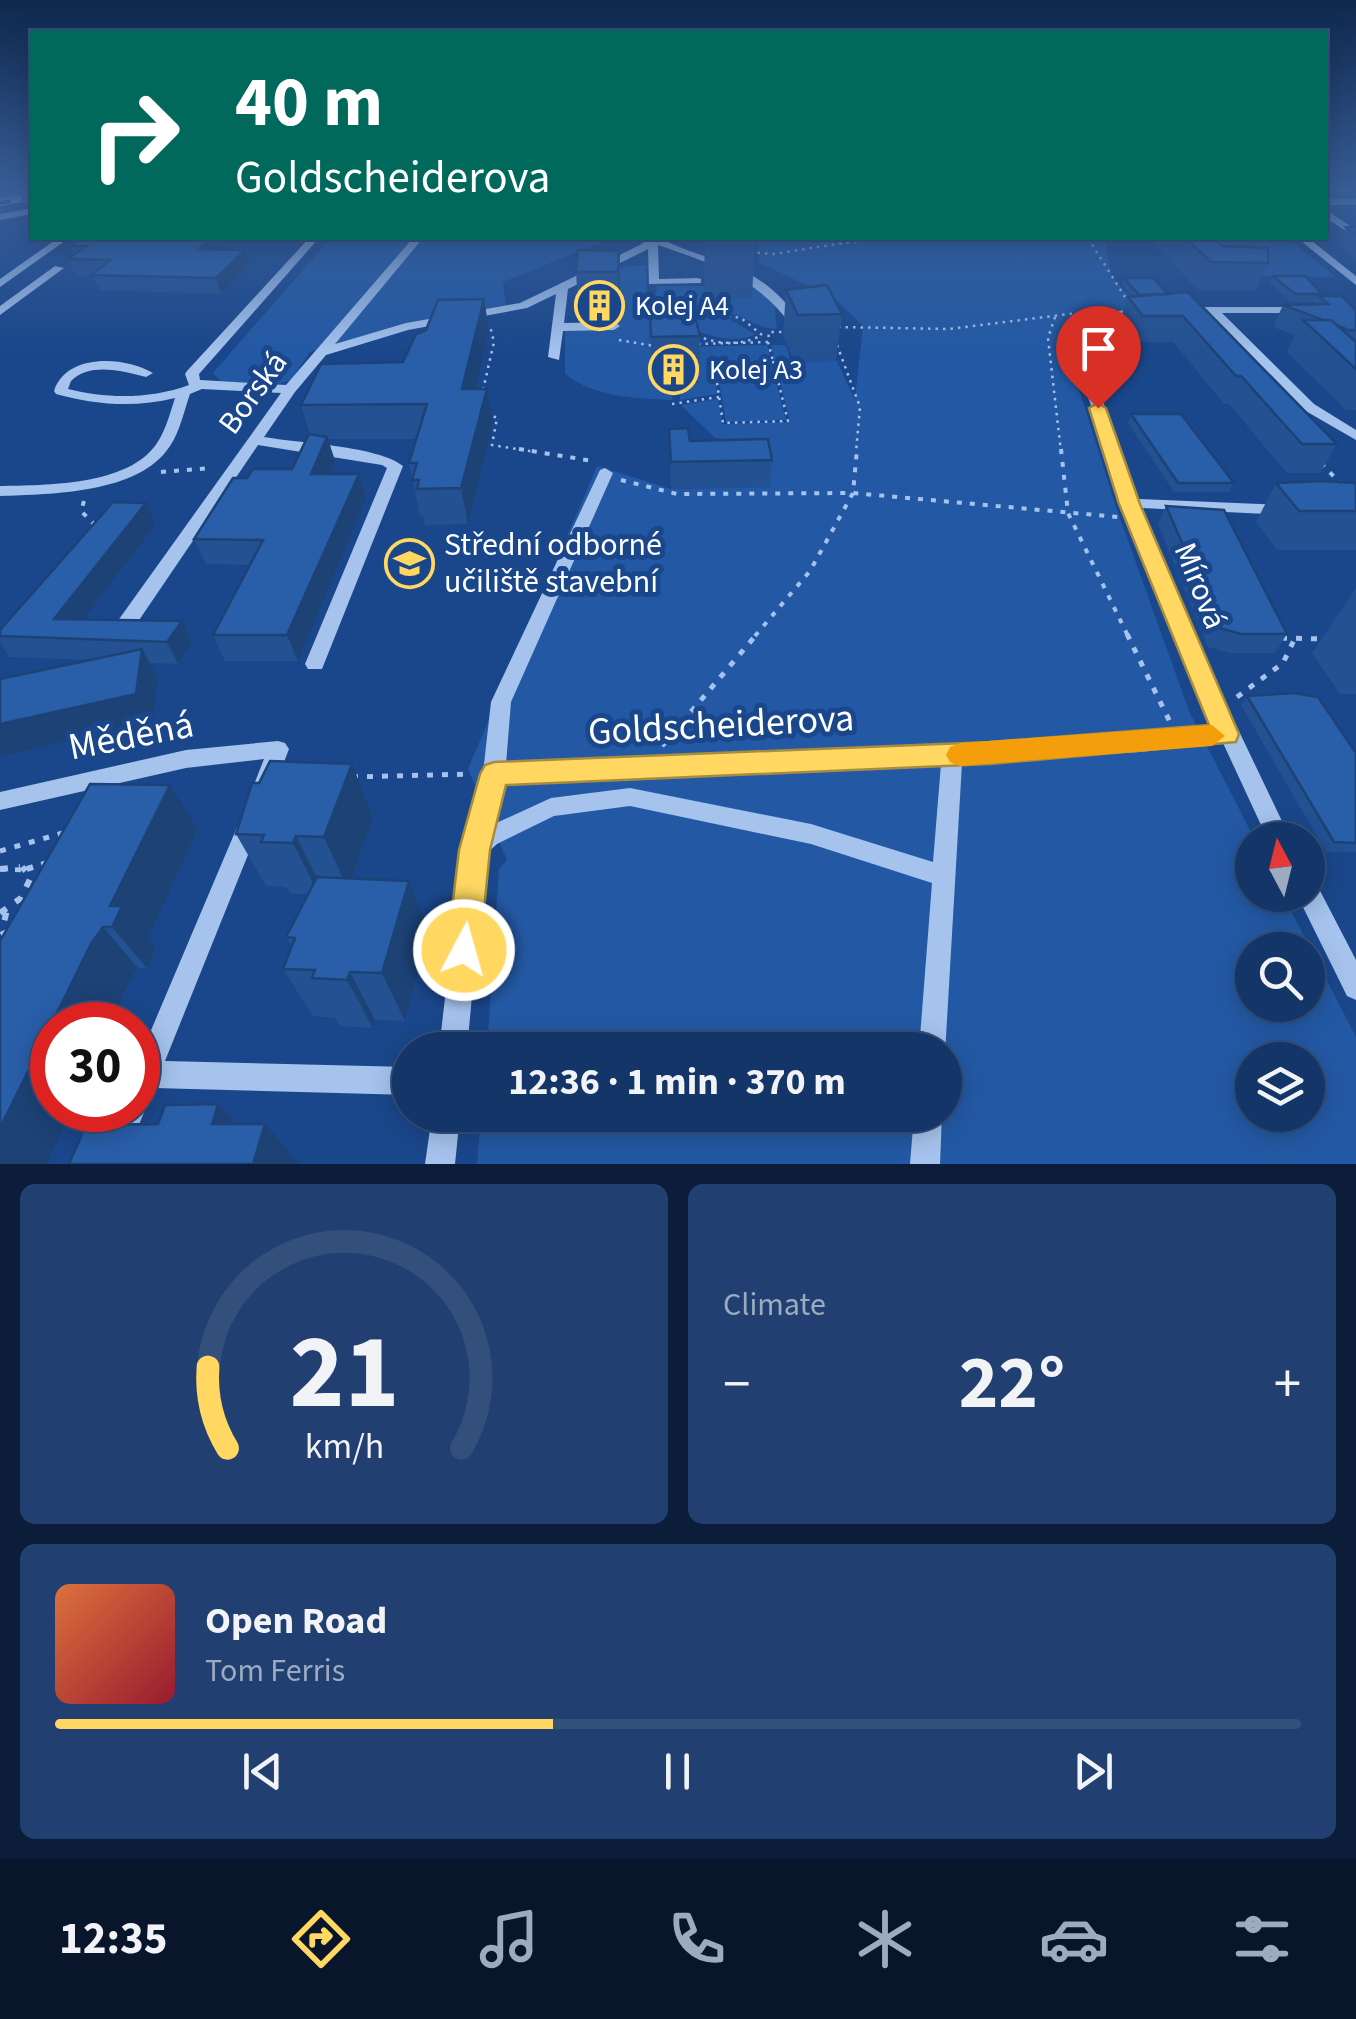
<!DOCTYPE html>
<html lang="en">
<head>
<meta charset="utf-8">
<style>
  body { margin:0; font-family:"Source Sans 3",sans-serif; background:#214071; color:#f1f3f6; height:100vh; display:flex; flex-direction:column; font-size:38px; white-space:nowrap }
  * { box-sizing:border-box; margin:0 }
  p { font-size:32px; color:#9dabc0 }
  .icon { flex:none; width:55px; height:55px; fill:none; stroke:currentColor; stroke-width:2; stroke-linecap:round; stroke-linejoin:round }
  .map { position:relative; height:1164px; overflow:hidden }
  .details { display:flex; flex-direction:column; gap:20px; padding:20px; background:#0b1d39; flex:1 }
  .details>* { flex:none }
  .hud { position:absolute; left:30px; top:30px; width:1298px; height:210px; border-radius:0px; box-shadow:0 5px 25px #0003,0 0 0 2px #33507c; background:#00695c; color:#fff; overflow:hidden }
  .needle { width:65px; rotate:353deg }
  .tools { position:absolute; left:1235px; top:822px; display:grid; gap:20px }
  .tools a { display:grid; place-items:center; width:90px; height:90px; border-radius:50%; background:#143568; box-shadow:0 5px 25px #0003,0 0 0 2px #33507c; font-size:50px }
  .speed { position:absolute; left:30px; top:1002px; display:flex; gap:20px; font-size:50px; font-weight:700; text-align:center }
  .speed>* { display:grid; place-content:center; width:130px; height:130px; border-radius:50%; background:#143568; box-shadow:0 5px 25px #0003,0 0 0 2px #33507c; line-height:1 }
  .speed .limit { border:15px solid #d22; background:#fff; color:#111 }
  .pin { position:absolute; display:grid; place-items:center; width:85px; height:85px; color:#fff; margin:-102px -42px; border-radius:50% 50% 50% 0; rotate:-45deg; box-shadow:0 0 10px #0007 }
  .pin .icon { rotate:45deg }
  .me { position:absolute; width:110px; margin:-55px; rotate:6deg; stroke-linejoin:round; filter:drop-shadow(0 0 8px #0008) }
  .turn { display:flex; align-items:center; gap:35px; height:210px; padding:0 40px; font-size:45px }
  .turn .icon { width:130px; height:130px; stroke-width:2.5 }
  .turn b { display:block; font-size:70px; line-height:85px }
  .big { font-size:75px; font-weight:700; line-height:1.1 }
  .details .card { flex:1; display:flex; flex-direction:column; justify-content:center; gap:15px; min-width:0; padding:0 35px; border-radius:15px; background:#214071 }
  .details .dial { align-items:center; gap:0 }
  .dial svg { height:260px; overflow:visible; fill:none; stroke:#33507c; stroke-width:7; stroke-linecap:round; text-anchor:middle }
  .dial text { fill:#f1f3f6; stroke:none }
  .song { display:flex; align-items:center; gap:30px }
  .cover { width:120px; height:120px; border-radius:15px; background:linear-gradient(135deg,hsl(20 70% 55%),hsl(350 70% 35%)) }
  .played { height:10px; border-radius:5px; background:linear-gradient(90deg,#ffd761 40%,#33507c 40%) }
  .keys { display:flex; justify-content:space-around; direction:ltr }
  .heat { display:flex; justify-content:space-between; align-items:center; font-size:55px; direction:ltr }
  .details .tiles { flex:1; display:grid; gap:20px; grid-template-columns:1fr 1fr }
  .card:last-child { grid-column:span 2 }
  .trip { position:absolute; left:392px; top:1032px; width:570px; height:100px; border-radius:50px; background:#143568; box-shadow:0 5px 25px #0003,0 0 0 2px #33507c; font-weight:700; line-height:100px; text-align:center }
  .menu { display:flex; height:160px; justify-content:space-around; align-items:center; background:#08152a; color:#9dabc0 }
  .menu .icon { width:70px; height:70px }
  .menu .active { color:#ffd761 }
  .menu b { font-size:45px; color:#f1f3f6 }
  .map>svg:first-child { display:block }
</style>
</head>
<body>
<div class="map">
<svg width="1356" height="1164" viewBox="0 0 1356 1164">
  <rect width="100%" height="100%" fill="#1a478b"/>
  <path fill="#2359a4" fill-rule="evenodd" d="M331 238H613L503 282 506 307 396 326 310 352 291 380 274 385 222 382 213 373Z
    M758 238 1106 241 1111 277 1148 314 1108 321 1065 345 1116 507 1189 711 1255 840 1252 895H1283L1356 1037V1164H477L481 1115H945V1050H487L499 869 507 860 468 769 597 466 671 489 769 487C759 459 748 440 715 438L681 405 718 399 722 424 790 422 771 345H786L791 362 837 361 855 400 863 326 836 300 759 262ZM1252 950H1308V1005H1252ZM1252 1060H1308V1115H1252Z
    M1199 238H1288L1336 277 1264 276 1234 248 1209 247Z
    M646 265 647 294 667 314 669 343 638 347H658L673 400C635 398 596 398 565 374V331L618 328 620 295 610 268Z
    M743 278 774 302 777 329C760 329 746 317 729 313 709 308 690 310 669 309L655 295 657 286H704L707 299Z
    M691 314 729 319 755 334C736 345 709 336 689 328Z
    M767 345 771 361 713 362 717 394 680 400 681 384 698 383 687 347Z
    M771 363 786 420 726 422 716 364Z"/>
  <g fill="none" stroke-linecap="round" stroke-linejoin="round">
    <path stroke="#a5c3ed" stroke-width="2.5" stroke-dasharray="2.5 5" stroke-linecap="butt" d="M1088 238 1125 297
      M750 252 773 254 877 238
      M653 296 667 310
      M691 311 741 318 762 335C733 351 696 341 673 320L677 314Z
      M1055 317 1048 338 1061 452
      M838 327 949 329 1077 313
      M619 340 654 346
      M768 342 773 361
      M698 344 768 342 769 332H784
      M837 345 860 407 856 452
      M773 361 788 421 723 423 714 363Z
      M483 390 494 342 490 326
      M672 404 719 397
      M487 413 497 418 492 445 535 452"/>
    <path stroke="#a5c3ed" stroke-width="4" stroke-dasharray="5 8" stroke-linecap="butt" d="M519 449 593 461
      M1061 449 1068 513 1128 636
      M1321 463 1342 485
      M161 472 211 468
      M621 480 677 494 853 493 1118 517
      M84 501 81 511 95 525
      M755 636 810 571 853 493 857 449"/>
    <path stroke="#a5c3ed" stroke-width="5" stroke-dasharray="6 9" stroke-linecap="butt" d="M1127 634 1170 722
      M1281 638 1326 639
      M1237 697 1283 663 1295 638
      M662 746 757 634
      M352 777 472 774
      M0 851 63 833
      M0 869 24 870
      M27 869 46 863"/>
    <path stroke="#a5c3ed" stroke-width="6" stroke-dasharray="8 11" stroke-linecap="butt" d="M0 869 20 867
      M27 869 33 867
      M0 913 21 898 31 877 22 867
      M6 938 2 930 7 910"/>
    <path fill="#a5c3ed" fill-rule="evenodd" d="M32 191V197L0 203V197Z
      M1325 199H1356V205H1325Z
      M32 208V214L0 220V214Z
      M1325 209 1356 230V238L1325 217Z
      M58 238H69L0 287V279Z
      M309 238H319L199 374 200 380 286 385 413 238H423L335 344 406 323 520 303 640 245 649 238H659C718 267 756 259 801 322L791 325C758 278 710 263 658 245L659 279 697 278 701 279V283L649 284 648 249 568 289 564 323 614 322 620 326 614 330 563 331 559 360 548 357 556 294 527 308 408 330 326 355 295 392 264 437C297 443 379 446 403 466L322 669H308L305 664 387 468 382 465 258 445 131 632H117L115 627 117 622 281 393 202 389 190 394C184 411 180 431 170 446 139 494 51 494 0 496V486C46 485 129 486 157 443 166 430 170 413 175 398 135 408 96 405 56 394L54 391C66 353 124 356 153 373L146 377C123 371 90 362 71 381L68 389C107 399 151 399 189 385L185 374 187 371Z
      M1297 238H1308L1356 276V285Z
      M55 266 64 268 0 315V306Z
      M1145 306 1151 310 1149 312 1096 323 1082 345 1139 499 1286 505 1294 510 1286 515 1142 508 1204 658 1291 840H1268L1223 743 1140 752 962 763 945 1054V1050H919L932 883 811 844 630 806 554 816 497 844 485 855 467 1050H439L462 850 483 773 491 702 600 470 605 468 613 473 511 702 506 764C742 755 980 754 1215 727L1122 503 1124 501 1070 345 1088 317ZM941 764 933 862 811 824 630 788 551 798 492 825 503 782Z
      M1177 307H1309L1311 309 1305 313H1222L1314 404 1356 430V440L1304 410 1209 313H1181L1175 309Z
      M278 741 285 743 289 749 274 788 266 791 258 788 255 782 264 759 186 768 0 810V792L186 750Z
      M249 815 257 818 260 825 165 1061 410 1067V1095L154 1088 148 1104 144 1106 145 1110 123 1164H93L116 1110H138V1061L238 825 241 818Z
      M1308 882 1317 885 1356 960V1000L1347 996 1297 895H1308Z
      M432 1115H460L455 1164H425Z
      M914 1115H942L940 1164H910Z"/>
    <defs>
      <path id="rail" d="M0 203 32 197"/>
    </defs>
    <use href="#rail" stroke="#fff" stroke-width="6"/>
    <use href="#rail" stroke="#1a478b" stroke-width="4" stroke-dasharray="11" stroke-linecap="butt"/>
  </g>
  <path fill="#235191" d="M1346 227H1356V259L1338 244Z
    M705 238H755L752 298 706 299 704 278Z
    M1148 238H1214L1223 246 1268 263 1256 291H1199Z
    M70 246 220 249 250 265 221 294 99 290 92 275H75L68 259 74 255Z
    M619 251 620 316 579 317 576 272Z
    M1273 276 1322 294 1321 296 1356 311V410H1346L1287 352 1295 335 1273 327 1283 305 1315 304 1316 302H1291L1270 283Z
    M1124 278 1168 294 1337 444 1320 473H1287L1229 404H1224L1173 342H1134L1119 323 1128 297H1131L1122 285Z
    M786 290 842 314 836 361 794 362 783 335Z
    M484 299 489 331 476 389 493 423 468 524 425 525 423 516H420L409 463 417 439H328L335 461 329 474H359L366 499 298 661H225L213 635 250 565 206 564 194 539 247 478 292 469 310 434 301 405 403 362Z
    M650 310 700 336 699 383 652 385Z
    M1131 414 1234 483 1229 492H1174L1128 423Z
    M669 429 690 441 772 460 770 487 671 489Z
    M1276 483H1356V550H1277L1256 522Z
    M1166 506 1287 634 1275 653H1230L1208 647 1158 524Z
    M156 524 84 619 182 621 192 643 178 664 149 663 158 678 153 722 0 757V679L90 660 10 657 0 643V630Z
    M1356 588V694H1340L1312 653Z
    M1247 696 1356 753V852H1326L1241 705Z
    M352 764 373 818 352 879 428 932 405 1021 375 1020 373 1028 340 1026 335 1018 313 1016 283 969 292 946 286 937 308 894H290L286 887 266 886 236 834 259 783Z
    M198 829 148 939 156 948 147 968H138L128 984 0 941Z"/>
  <path fill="#1d4276" d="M0 190H27L0 193Z
    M211 238H232L204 264 199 249Z
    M245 250 250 265 221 294 216 278Z
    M619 251 620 294V316L618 272Z
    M484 299 489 331 468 423 462 389Z
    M487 389 493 423 468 524 461 488Z
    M327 437 335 461 319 499 311 474Z
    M359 474 366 499 298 661 287 635Z
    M146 503 156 524 68 640 54 619Z
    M182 621 192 643 178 664 167 642Z
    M142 649 158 678 153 722 0 757V724Z
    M352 764 373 818 348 889 324 837Z
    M170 785 198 829 148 939 156 948 147 968 112 927 110 906Z
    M296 836 322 888 319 895 293 843Z
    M409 881 428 932 405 1021 382 973Z
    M103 927 138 968 128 984 109 1025H52V1110H71L47 1164H0V1128L91 944Z
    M350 972 375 1020 373 1028 347 980Z
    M218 1104 257 1145 212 1124Z
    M265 1124 300 1164H253Z"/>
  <path fill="#295ea9" stroke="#1d4276" stroke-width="2.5" d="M1346 227H1356V234Z
    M82 238H211L199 249 245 250 216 278 92 275 110 260 68 259 86 246H70Z
    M1185 238H1214L1223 246 1268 248V263L1211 262Z
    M578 250 619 251 618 272H576Z
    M1273 276H1305L1322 294H1295Z
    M1124 278H1153L1168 294 1139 295Z
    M827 285 842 314 798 315 786 290Z
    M1188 292 1337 444H1302L1241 376H1236L1183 316H1143L1128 297Z
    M1319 296H1342L1356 311V330H1348L1338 326 1331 320H1323L1283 305 1328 304Z
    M484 299 462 389H487L461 488 417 489 419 480H412L417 463H409L427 404 301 405 321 364 403 362 416 334 426 330 438 300Z
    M692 305 700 336 651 337 650 310Z
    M1303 320H1331L1356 342V369Z
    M1131 414H1181L1234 483H1178Z
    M688 428 690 441 768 439 772 460 671 462 669 429Z
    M309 434 327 437 311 474H359L287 635H213L263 540 194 539 233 478H247L253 469H292Z
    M1323 481 1356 483V511H1299L1276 483Z
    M113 502 146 503 54 619 182 621 167 642 0 636V630Z
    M1166 506 1224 510 1287 634H1241L1219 628Z
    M142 649 136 694 0 724V679Z
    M1294 693 1318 697 1356 753V843L1334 842 1247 696Z
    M270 761 352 764 324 837 296 836 293 843 261 842 264 835 236 834 252 783H259Z
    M90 784 170 785 110 906H122L112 927H103L91 944 0 1128V941Z
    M317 877 409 881 382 973 350 972 347 980 312 978 315 970 283 969 295 938 286 937Z
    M218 1104 212 1124H265L253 1164H69L86 1125 158 1124 165 1105Z"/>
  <linearGradient id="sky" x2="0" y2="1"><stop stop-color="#0e274c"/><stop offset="0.54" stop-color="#385e98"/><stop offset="1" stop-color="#385e98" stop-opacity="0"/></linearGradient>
  <rect width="1356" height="353" fill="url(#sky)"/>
  <path fill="#ffd761" stroke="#a68c3f" stroke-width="2.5" d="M1098 403 1106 408 1140 504 1239 734 1236 742 990 764 506 785 490 850 480 950 475 962 464 966 452 962 447 950 459 850 480 774 485 765 494 762 990 742 1209 725 1119 504 1089 408Z"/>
  <path fill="#f59e0b" d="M1212 725 1225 736 1212 746 960 766 950 762 946 755 950 747 960 743Z"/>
  <defs>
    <symbol id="building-ring" viewBox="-11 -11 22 22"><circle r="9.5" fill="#1a478b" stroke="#ffd761" stroke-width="1.5"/><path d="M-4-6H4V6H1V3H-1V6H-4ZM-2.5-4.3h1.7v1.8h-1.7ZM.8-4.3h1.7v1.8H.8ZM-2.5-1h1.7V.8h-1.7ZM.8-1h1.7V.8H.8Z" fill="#ffd761"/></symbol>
    <symbol id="school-ring" viewBox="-11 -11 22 22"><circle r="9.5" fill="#1a478b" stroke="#ffd761" stroke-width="1.5"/><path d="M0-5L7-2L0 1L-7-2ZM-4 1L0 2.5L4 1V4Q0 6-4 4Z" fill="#ffd761"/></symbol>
  </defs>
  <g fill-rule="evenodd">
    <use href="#building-ring" x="572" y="278" width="55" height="55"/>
    <use href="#building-ring" x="646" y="342" width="55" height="55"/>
    <use href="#school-ring" x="382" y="536" width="55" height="55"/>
  </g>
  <g text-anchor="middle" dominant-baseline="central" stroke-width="10" stroke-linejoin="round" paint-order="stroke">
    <g font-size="28" fill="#fff" stroke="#1a478b" text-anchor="start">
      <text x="635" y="306">Kolej A4</text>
      <text x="709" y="370">Kolej A3</text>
    </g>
    <g font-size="32" fill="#fff" stroke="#1a478b">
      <text transform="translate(253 393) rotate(-54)">Borská</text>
      <text transform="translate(1200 586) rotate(68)">Mírová</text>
    </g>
    <g font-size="32" fill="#fff" stroke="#1a478b" text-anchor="start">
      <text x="444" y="545">Střední odborné<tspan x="444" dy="37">učiliště stavební</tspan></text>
    </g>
    <g font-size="38" fill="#fff" stroke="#1a478b">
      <text transform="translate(721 725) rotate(-3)">Goldscheiderova</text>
      <text transform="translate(131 736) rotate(-11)">Měděná</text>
    </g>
  </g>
</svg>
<div class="tools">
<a><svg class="needle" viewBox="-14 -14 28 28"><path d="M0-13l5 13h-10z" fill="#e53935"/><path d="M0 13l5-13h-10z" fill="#9dabc0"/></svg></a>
<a><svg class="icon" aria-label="search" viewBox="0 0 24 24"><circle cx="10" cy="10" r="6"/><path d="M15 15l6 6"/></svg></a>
<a><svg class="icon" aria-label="layers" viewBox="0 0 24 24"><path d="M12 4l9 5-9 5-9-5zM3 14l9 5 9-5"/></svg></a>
</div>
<div class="speed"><div class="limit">30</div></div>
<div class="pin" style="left:1098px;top:408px;background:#d93025"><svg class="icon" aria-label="arrive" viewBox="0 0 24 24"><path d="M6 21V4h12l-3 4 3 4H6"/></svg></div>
<svg class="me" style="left:464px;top:950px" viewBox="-20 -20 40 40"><circle r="17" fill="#ffd761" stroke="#fff" stroke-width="3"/><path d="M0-11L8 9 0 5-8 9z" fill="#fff"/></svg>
<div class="trip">12:36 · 1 min · 370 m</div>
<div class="hud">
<div class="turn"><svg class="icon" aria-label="right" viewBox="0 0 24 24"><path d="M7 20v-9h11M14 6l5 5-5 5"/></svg><div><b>40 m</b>Goldscheiderova</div></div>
</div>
</div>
<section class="details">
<div class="tiles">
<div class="card dial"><svg viewBox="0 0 100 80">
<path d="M14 69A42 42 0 1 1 86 69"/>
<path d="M14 69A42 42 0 0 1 8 44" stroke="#ffd761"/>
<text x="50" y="56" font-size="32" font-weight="700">21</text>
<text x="50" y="72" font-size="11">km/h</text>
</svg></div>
<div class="card"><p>Climate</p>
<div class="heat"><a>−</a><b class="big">22°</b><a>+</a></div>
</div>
<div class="card">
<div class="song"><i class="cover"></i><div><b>Open Road</b><p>Tom Ferris</p></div></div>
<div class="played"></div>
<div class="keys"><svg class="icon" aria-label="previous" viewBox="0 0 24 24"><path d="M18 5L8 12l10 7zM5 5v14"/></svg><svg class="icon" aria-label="pause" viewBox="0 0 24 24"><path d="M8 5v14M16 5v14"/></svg><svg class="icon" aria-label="next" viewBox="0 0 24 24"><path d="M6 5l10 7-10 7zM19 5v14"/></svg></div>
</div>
</div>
</section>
<nav class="menu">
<b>12:35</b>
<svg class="icon active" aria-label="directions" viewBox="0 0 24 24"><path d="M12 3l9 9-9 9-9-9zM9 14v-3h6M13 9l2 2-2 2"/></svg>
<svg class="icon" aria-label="music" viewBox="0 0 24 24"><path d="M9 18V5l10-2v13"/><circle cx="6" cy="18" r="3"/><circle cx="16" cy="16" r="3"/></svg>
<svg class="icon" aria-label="phone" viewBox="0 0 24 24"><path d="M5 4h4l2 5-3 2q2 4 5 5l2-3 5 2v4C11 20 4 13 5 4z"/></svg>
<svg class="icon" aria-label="climate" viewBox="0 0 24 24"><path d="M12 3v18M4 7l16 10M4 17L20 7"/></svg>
<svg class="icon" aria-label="car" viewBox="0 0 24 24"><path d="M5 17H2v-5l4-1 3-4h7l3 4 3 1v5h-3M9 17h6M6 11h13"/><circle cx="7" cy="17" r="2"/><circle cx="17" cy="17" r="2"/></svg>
<svg class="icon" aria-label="filters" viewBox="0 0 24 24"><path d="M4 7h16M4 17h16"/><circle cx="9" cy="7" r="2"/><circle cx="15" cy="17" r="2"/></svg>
</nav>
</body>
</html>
